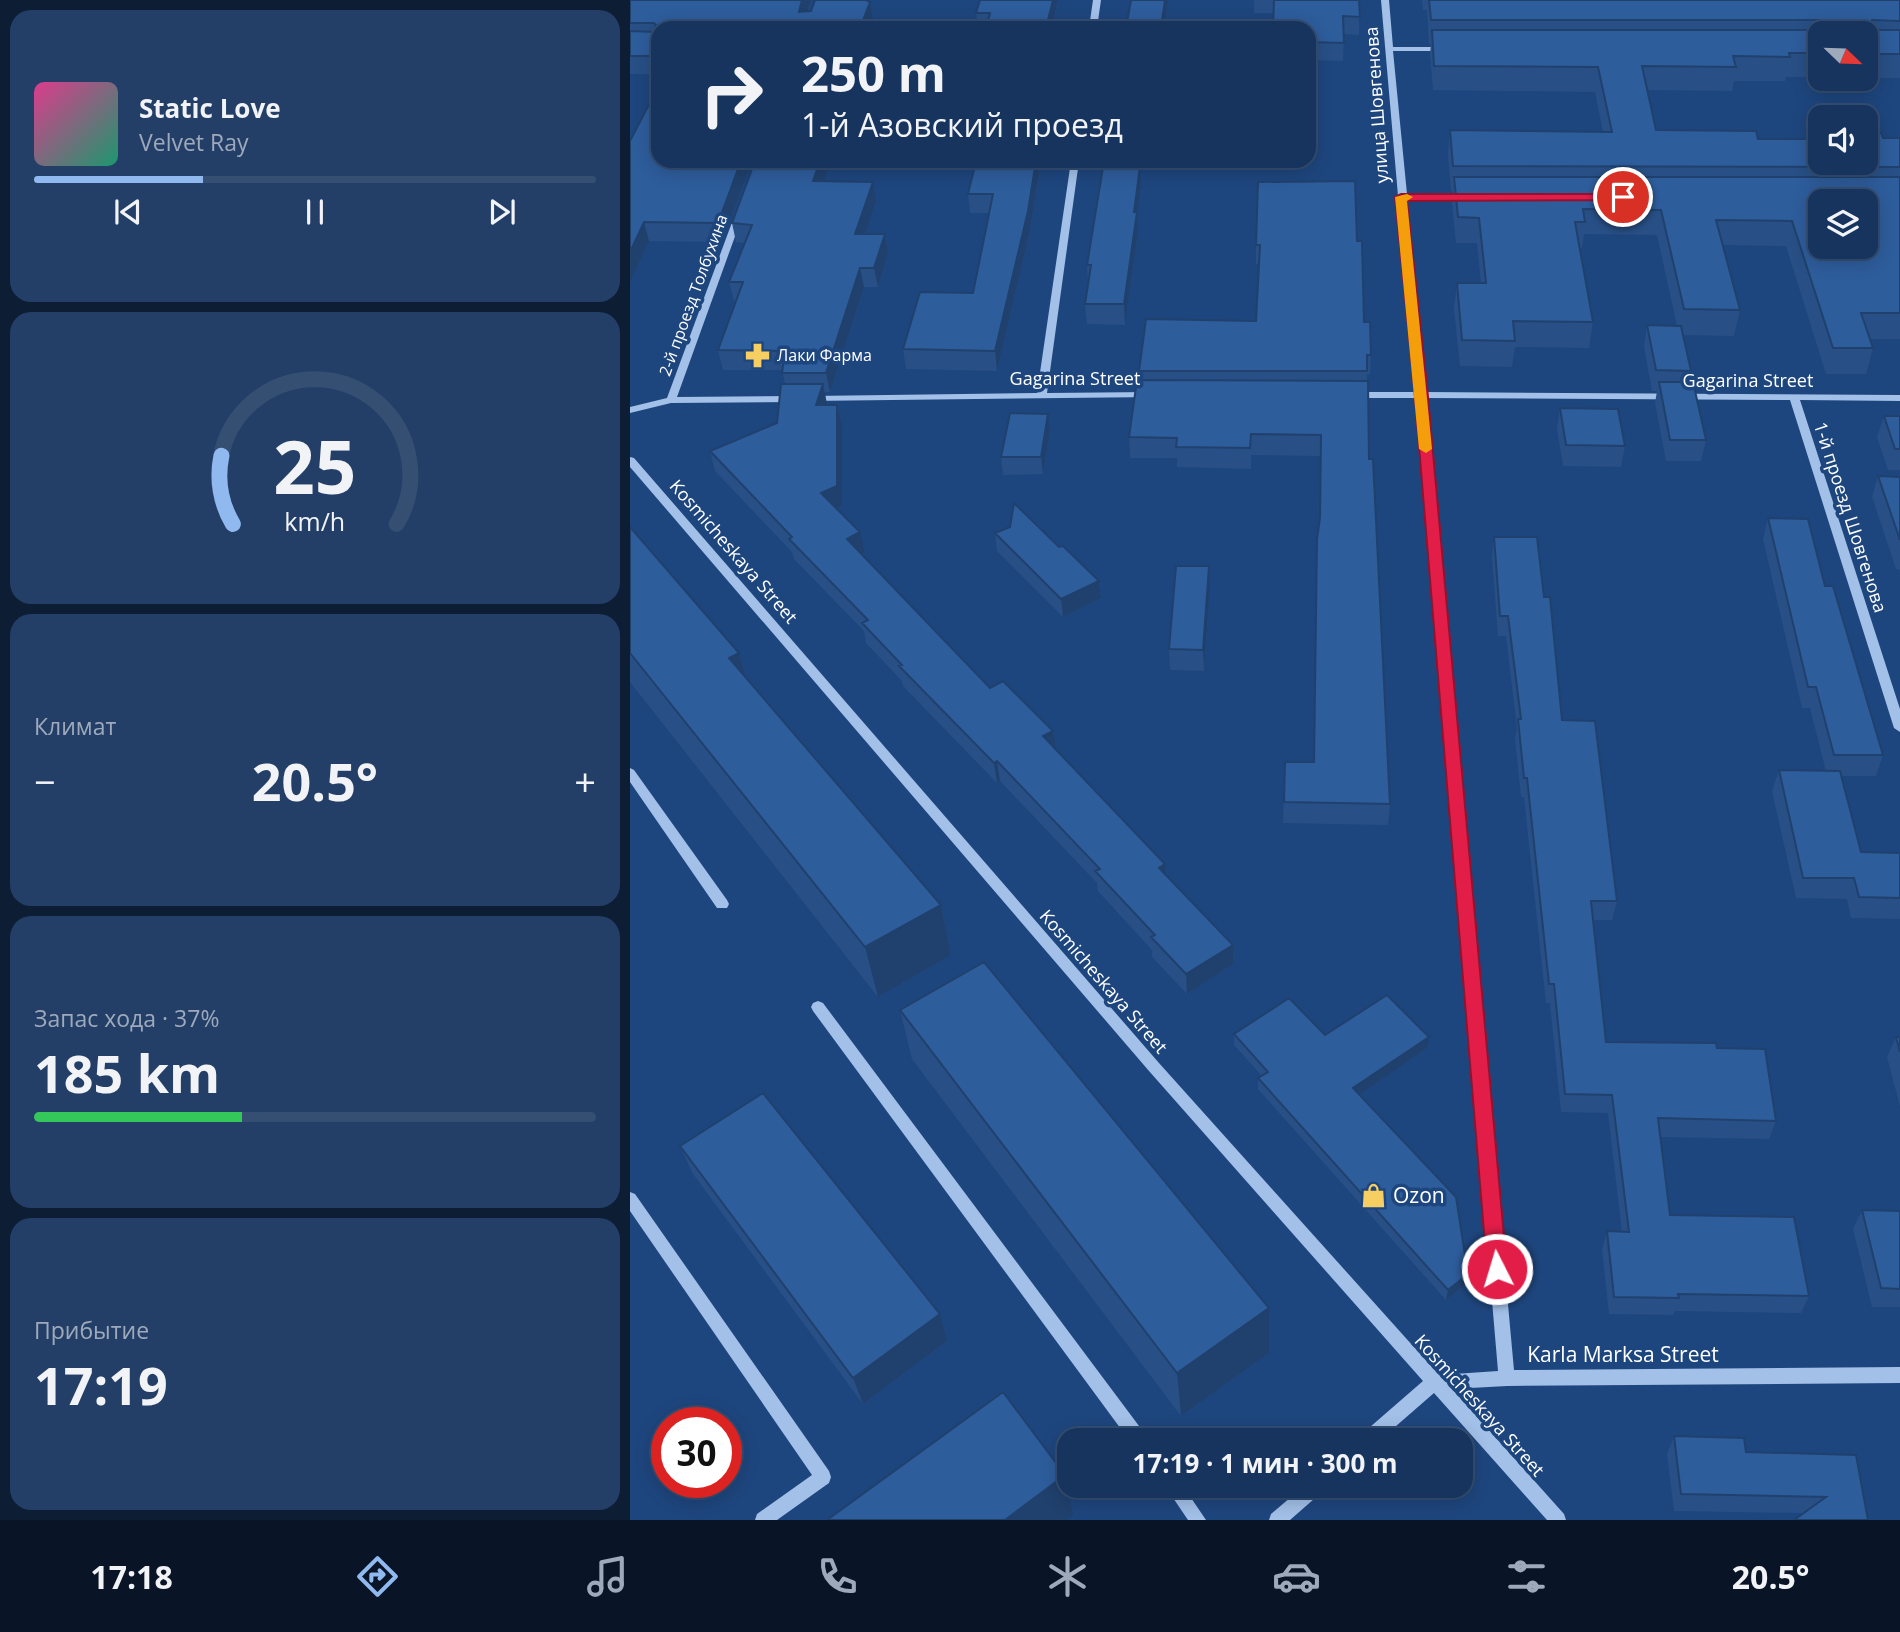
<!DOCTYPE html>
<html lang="ru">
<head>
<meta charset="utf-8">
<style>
  body { margin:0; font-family:"Open Sans",sans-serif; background:#233f67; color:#f1f3f6; height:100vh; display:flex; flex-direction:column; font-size:26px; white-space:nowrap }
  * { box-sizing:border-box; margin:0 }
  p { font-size:23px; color:#9eaabc }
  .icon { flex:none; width:38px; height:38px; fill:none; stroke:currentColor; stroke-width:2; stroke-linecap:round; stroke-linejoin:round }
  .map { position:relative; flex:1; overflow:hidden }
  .panel { display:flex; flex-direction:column; gap:10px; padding:10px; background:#0c1d34; width:630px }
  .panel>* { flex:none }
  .guide { position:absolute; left:21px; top:21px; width:665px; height:147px; border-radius:21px; box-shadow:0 4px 18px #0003,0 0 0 2px #354f73; background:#16345e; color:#f1f3f6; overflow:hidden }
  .needle { width:46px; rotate:113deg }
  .tools { position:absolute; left:1178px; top:21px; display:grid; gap:14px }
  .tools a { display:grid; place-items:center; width:70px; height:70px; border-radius:14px; background:#16345e; box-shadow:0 4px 18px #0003,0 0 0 2px #354f73; font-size:35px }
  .speed { position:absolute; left:21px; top:1407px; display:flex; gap:14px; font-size:35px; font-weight:700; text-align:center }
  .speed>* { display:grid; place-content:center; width:91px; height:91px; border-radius:50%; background:#16345e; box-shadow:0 4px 18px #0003,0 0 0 2px #354f73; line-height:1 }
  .speed .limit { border:10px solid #d22; background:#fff; color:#111 }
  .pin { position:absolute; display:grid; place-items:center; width:60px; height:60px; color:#fff; margin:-30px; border:4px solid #fff; border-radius:50%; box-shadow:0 2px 7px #0007 }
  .me { position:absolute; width:77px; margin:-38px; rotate:355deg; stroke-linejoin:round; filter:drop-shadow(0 0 5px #0008) }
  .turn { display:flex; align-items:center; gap:24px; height:147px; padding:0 35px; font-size:32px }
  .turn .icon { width:91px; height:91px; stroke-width:2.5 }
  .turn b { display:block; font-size:49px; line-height:60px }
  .big { font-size:52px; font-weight:700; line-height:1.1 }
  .panel .widget { flex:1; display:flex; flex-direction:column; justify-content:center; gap:10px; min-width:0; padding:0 24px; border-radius:21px; background:#233f67 }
  .panel .dial { align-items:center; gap:0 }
  .dial svg { height:182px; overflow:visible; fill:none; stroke:#354f73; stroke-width:7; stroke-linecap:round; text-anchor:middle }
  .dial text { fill:#f1f3f6; stroke:none }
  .song { display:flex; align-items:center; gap:21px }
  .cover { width:84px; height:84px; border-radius:10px; background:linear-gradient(135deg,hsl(330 70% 55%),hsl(160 70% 35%)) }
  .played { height:7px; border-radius:4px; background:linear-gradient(90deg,#90b9f0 30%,#354f73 30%) }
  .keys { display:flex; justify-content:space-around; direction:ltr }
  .heat { display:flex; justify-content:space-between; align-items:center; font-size:38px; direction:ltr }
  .charge { height:10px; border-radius:5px; background:linear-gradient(90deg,#34c759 37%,#354f73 0) }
  .trip { position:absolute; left:427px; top:1428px; width:416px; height:70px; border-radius:21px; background:#16345e; box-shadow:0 4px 18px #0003,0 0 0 2px #354f73; font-weight:700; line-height:70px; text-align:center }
  .dock { display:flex; height:112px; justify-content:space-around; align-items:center; background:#091526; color:#9eaabc }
  .dock .icon { width:49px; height:49px }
  .dock .on { color:#90b9f0 }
  .dock b { font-size:32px; color:#f1f3f6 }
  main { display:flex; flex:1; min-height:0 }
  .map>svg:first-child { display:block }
</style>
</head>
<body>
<main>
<section class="panel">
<div class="widget">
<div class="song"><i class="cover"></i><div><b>Static Love</b><p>Velvet Ray</p></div></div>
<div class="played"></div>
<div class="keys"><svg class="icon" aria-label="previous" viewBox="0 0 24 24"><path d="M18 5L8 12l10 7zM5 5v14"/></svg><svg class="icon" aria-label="pause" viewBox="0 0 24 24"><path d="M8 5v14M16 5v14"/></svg><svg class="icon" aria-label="next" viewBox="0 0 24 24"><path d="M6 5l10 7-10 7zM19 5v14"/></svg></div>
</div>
<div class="widget dial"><svg viewBox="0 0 100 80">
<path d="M14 69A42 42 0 1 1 86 69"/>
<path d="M14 69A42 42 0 0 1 9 39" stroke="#90b9f0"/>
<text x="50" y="56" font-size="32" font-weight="700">25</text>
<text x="50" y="72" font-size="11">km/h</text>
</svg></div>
<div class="widget"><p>Климат</p>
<div class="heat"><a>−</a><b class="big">20.5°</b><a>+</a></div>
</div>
<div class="widget"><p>Запас хода · 37%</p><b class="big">185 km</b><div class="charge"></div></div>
<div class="widget"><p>Прибытие</p><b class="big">17:19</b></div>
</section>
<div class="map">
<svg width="1270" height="1520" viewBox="0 0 1270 1520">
  <rect width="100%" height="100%" fill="#1e467e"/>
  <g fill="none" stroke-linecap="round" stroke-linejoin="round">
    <path fill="#a2c0e8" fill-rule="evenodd" d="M463 0H471L467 28H459Z
      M751 0H759L763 47H815L819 49 815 51H763L777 194H839L843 197 839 200H777L795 392 1270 395V401L1170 400 1270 709V732L1264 728 1160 400 795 398 884 1370 1270 1367V1383L877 1386 822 1389 934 1514 936 1520H917L804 1393 750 1440H730L732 1434 793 1381 519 1071 0 467V457L4 458 529 1063 809 1375 868 1371 785 398H721L716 395 721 392H785Z
      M441 161H449L417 393 521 392 526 395 525 397 178 401 177 399 182 396 407 393Z
      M108 214 112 217 47 397 164 396 169 399 164 402 41 403 0 413V407L37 398 104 217Z
      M0 768 4 770 97 900 99 904 97 908H87L0 782Z
      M188 1001 193 1003 515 1434 517 1440H499L183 1011 181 1007 183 1003Z
      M0 1192 5 1194 199 1471 201 1477 199 1483 147 1520H125L127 1514 182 1475 0 1211Z
      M535 1486H553L576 1520H558Z
      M674 1486H694L692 1492 660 1520H639L641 1514Z"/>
  </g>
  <path fill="#285086" d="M0 0H181L178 11 243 20 28 28V74H0Z
    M428 0 423 25 439 28H348L346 13Z
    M624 0H729V35L714 34 713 61 679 60V28L644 13H624Z
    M792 0H1270V78H1236V33H1190V77H1156L1155 81H1104L1102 91 1017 90 1026 130 1128 139 1190 163 1253 138H1270V339H1240L1243 348 1236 374H1196L1156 246 1092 245 1110 310 1104 336 1053 335 1061 371 1058 382 1076 440 1071 461H1036L1025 403 1027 391H1022L1014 346 1017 325 1047 326 1027 235 954 234 952 248H950L963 322 959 348 885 347 882 367 830 366 824 308 827 283H851L847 243H826L822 203 823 191H821L818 155 820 130 973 132 965 92 803 90 800 54 801 44H799L797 10H793Z
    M28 161H122L92 242 19 241 0 283Z
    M346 161H411L400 230 367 371 276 369 273 349 343 293 359 213H340L338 194Z
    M510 167 511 187 507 214 508 232 495 325 457 324 455 304 458 284 457 265Z
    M193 181 246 201 235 234H255L258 253 248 287H234L200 392H195L196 405 212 425V506L206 509 235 553 231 554 360 688 423 731 425 749 536 875 603 945V964L557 994 522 957V950L468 891 467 883 370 781 367 783 273 686 272 681 236 643 234 631 164 559 162 552 85 471 80 451 147 423 155 384 152 370H93L88 350 106 301H104L99 282 115 243 106 242 102 223Z
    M727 241 734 322 741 355 740 374H737V381L739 459 760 804 758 825 653 823 655 762H684L691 456 621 455V469L547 467V458H500L499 437 509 380V371L626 321 629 264H626V245Z
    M930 408 995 446 991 467 933 466 927 429Z
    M1254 416H1270V470H1258L1247 437Z
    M420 431 413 474 373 475 371 457Z
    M1248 476 1270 477V571L1269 569H1266L1242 497Z
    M1138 518 1195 586 1253 755 1246 776H1211L1231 852 1270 853V919L1221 918 1217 899 1166 898 1142 791 1149 770 1196 771 1180 708H1172L1133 539Z
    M0 527 109 653 116 678 311 905 321 955 248 997 0 682Z
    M365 533 469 581 471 598 433 617 367 551Z
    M864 537 914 597 932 720 987 901 982 920H963L976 1042 1087 1048 1146 1121 1139 1139 1030 1137 1040 1215 1179 1296 1171 1313 1045 1311 1043 1315 979 1314 972 1249 977 1231 992 1232 978 1113 931 1112 920 1003H916L894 797H891L885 739 887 729 876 636H868L862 556Z
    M579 566 580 588 574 671 540 670 539 649Z
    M270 1010 639 1308V1353L551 1416 282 1059Z
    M604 1034 695 1035 797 1048 729 1094 836 1284 816 1300 628 1089V1078L632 1076 604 1045Z
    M1266 1037H1270V1106L1257 1057Z
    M50 1146 317 1341 233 1404 63 1174Z
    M1232 1210 1270 1211V1307H1242L1223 1229Z
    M1044 1436 1116 1452 1238 1520 1173 1513 1044 1511 1037 1454Z"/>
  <path fill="#20416d" d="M172 0H181L172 28 169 12Z
    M423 0H428L422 28 417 24Z
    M535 0H538L534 28H531Z
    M240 2 243 20 240 28H230Z
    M111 161H122L92 242 88 223Z
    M190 161H201L187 200 183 181Z
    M406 161H411L400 230 367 371 365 351Z
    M510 167 511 187 507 214 508 232 495 325 494 304 504 212Z
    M243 182 246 201 229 253 225 234Z
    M14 222 19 241 0 283V252Z
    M255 234 258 253 248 287 244 268Z
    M230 268 234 287 200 392 196 373Z
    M193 384 197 404 190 425 186 405Z
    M207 405 212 425V506L195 513 191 493Z
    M418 414 420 431 413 474 411 457Z
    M230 532 235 553 221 559 217 539Z
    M579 566 580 588 574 671 573 650Z
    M469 581 471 598 433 617 431 599Z
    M109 653 124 705 99 658Z
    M423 731 426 751 413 736Z
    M367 761 370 781 367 783 364 763Z
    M535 864 536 884 529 868Z
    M311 905 321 955 248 997 235 947Z
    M603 945V964L557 994 556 974Z
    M799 1037 797 1048 723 1099V1088Z
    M838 1274 836 1284 816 1300 818 1290Z
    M639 1308V1353L551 1416 547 1373Z
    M310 1314 317 1341 233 1404 223 1378Z
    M435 1475 443 1515 436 1520H375Z"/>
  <path fill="#2e5d9c" stroke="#20416d" stroke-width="2" fill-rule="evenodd" d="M0 0H172L169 12 181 11 185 0H236L240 2 230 28H28V56H0V31L24 32 26 25 24 23H0Z
    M350 0H423L417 24 439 26V28H356L360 13H346Z
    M501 0H535L531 28H496Z
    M644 0H729L730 17 713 16 714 43 679 42V28H643Z
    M799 0H1270V21L1242 20 1239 27 1242 30H1270V54H1236V33H1190V53H1159L1160 57 1103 56 1106 67 1012 66 1026 130 1126 131 1128 139H1190V163H1236V133H1251L1253 138H1270V167L823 166 820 130 982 132 968 67 804 66 802 30H1195L1198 23 1195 20H801Z
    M28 87V161H111L88 223 14 222 0 252V141Z
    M125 161H190L183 181 243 182 225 234H255L244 268H230L196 373H152L155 351 88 350 113 282H99L122 225 102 223Z
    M346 161H406L398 211 365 351 273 349 290 292 343 293 363 194H338Z
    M473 167H510L504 212H507L494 304H455L461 265H457Z
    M824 177H1270V313H1231L1243 348H1203L1162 221 1086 220 1110 310 1054 309 1031 210 953 209 955 222H945L963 322 883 321 885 341 832 340 827 283H856L849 218 828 217ZM1190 201H1236V247H1190Z
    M725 181 727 241H732L734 322H740L741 355H737V371H509L516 319 626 321 630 245H626L628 182Z
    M1017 325 1051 326 1061 371 1026 370Z
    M507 380 738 381 739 459H743L760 804 654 802 655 762H684L687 539 690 518 691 435 621 434 620 448 546 447 547 438 499 437Z
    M1029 382H1063L1076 440H1040Z
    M151 384H193L186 405H207V486L191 493 230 532 217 539 360 688 373 681 423 731 413 736 535 864 529 868 603 945 556 974 521 937 525 935 465 871 470 869 367 761 364 763 269 666 272 665 232 623 238 620 159 539 162 537 80 451 147 423Z
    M930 408 988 409 995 446 936 445Z
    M380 413 418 414 411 457H371Z
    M1254 416H1270V449H1265Z
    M1248 476 1270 477V540Z
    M384 503 429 547 433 546 469 581 431 599 365 533 380 527Z
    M1138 518 1178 519 1195 586H1203L1253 755H1204L1186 687H1178Z
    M0 527 109 653 99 658 311 905 235 947 0 653Z
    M864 537H907L914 597H920L932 720 965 721 987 901H961L976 1042 1086 1043 1087 1048 1135 1049 1146 1121 1028 1118 1040 1215 1164 1217 1179 1296 1048 1294 1049 1298 984 1297 977 1231 999 1232 982 1095 935 1094 924 984H919L897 778H894L888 719H891L878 616H870Z
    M546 566H579L573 650 539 649Z
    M1149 770 1210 771 1231 852 1270 853V898L1229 897 1224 878H1173Z
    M354 962 639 1308 547 1373 270 1010Z
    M757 995 799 1037 723 1088 826 1197 838 1274 818 1290 628 1078 638 1072 604 1034 659 998 695 1035Z
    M1266 1037H1270V1052Z
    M133 1093 310 1314 223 1378 50 1146Z
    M1232 1210 1270 1211V1289L1251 1288Z
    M373 1392 435 1475 375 1520H197Z
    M1044 1436 1114 1438 1116 1452 1226 1455 1238 1520H1164L1196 1497 1051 1494Z"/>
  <path fill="#e11d48" stroke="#92132f" stroke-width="2" d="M993 194 997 195V200L777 201 797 386 877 1269 875 1275 867 1278 860 1275 857 1269 784 386 765 197 771 194Z"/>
  <path fill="#f59e0b" d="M777 194 783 197 777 201 802 449 796 453 789 449 765 197Z"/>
  <defs>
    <symbol id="pharmacy-bare" viewBox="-9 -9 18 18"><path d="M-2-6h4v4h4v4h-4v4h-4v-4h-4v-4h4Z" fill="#f7ce61" stroke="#1e467e" stroke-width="2.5" paint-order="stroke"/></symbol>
    <symbol id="shop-bare" viewBox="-9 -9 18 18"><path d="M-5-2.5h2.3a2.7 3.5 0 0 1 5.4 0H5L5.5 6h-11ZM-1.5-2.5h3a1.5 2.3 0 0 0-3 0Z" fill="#f7ce61" stroke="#1e467e" stroke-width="2.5" paint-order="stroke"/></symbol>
  </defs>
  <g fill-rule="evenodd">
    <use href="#pharmacy-bare" x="110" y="338" width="35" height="35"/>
    <use href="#shop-bare" x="726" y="1178" width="35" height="35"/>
  </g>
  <g text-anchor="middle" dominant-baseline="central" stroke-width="7" stroke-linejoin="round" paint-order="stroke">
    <g font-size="16" fill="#fff" stroke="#1e467e">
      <text transform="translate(63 295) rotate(-70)">2-й проезд Толбухина</text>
    </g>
    <g font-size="16" fill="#fff" stroke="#1e467e" text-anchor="start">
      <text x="147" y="355">Лаки Фарма</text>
    </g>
    <g font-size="18" fill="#fff" stroke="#1e467e">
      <text transform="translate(746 105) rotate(-94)">улица Шовгенова</text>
      <text x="445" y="378">Gagarina Street</text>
      <text x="1118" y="380">Gagarina Street</text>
      <text transform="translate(1221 517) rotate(72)">1-й проезд Шовгенова</text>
      <text transform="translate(104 551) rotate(49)">Kosmicheskaya Street</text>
      <text transform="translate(474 981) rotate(49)">Kosmicheskaya Street</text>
      <text transform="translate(850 1405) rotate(48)">Kosmicheskaya Street</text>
    </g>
    <g font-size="21" fill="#fff" stroke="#1e467e" text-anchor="start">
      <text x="763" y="1195">Ozon</text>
    </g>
    <g font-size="21" fill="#fff" stroke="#1e467e">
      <text x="993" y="1354">Karla Marksa Street</text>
    </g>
  </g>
</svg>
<div class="tools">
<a><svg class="needle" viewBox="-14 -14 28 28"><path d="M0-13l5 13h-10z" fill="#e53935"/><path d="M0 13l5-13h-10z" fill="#9eaabc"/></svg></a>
<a><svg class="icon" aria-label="sound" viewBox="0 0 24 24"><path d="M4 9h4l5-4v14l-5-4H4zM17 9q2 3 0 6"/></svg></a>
<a><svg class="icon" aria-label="layers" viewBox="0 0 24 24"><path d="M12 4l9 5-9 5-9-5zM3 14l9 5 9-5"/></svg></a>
</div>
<div class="speed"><div class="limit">30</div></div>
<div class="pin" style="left:993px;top:197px;background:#d93025"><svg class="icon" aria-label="arrive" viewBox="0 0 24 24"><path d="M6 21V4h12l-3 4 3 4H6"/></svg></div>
<svg class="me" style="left:867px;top:1269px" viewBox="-20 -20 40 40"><circle r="17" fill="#e11d48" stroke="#fff" stroke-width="3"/><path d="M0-11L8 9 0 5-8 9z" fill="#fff"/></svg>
<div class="trip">17:19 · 1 мин · 300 m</div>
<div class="guide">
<div class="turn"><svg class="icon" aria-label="right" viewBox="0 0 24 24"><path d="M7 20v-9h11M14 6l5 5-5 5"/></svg><div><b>250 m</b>1-й Азовский проезд</div></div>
</div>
</div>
</main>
<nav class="dock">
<b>17:18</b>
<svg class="icon on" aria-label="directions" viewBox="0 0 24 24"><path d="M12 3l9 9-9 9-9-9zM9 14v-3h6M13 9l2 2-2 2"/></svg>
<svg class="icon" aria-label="music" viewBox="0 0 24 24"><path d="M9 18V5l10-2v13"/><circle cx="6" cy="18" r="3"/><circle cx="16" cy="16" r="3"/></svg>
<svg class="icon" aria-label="phone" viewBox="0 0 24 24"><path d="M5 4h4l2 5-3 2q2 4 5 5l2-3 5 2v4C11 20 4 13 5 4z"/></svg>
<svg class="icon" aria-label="climate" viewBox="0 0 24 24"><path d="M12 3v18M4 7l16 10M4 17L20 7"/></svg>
<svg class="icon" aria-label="car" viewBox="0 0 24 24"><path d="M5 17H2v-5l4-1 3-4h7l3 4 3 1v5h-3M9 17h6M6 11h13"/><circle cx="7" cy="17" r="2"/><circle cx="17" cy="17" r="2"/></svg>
<svg class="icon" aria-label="filters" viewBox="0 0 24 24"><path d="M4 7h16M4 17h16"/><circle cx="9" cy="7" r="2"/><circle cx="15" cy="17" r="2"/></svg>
<b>20.5°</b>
</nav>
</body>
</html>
